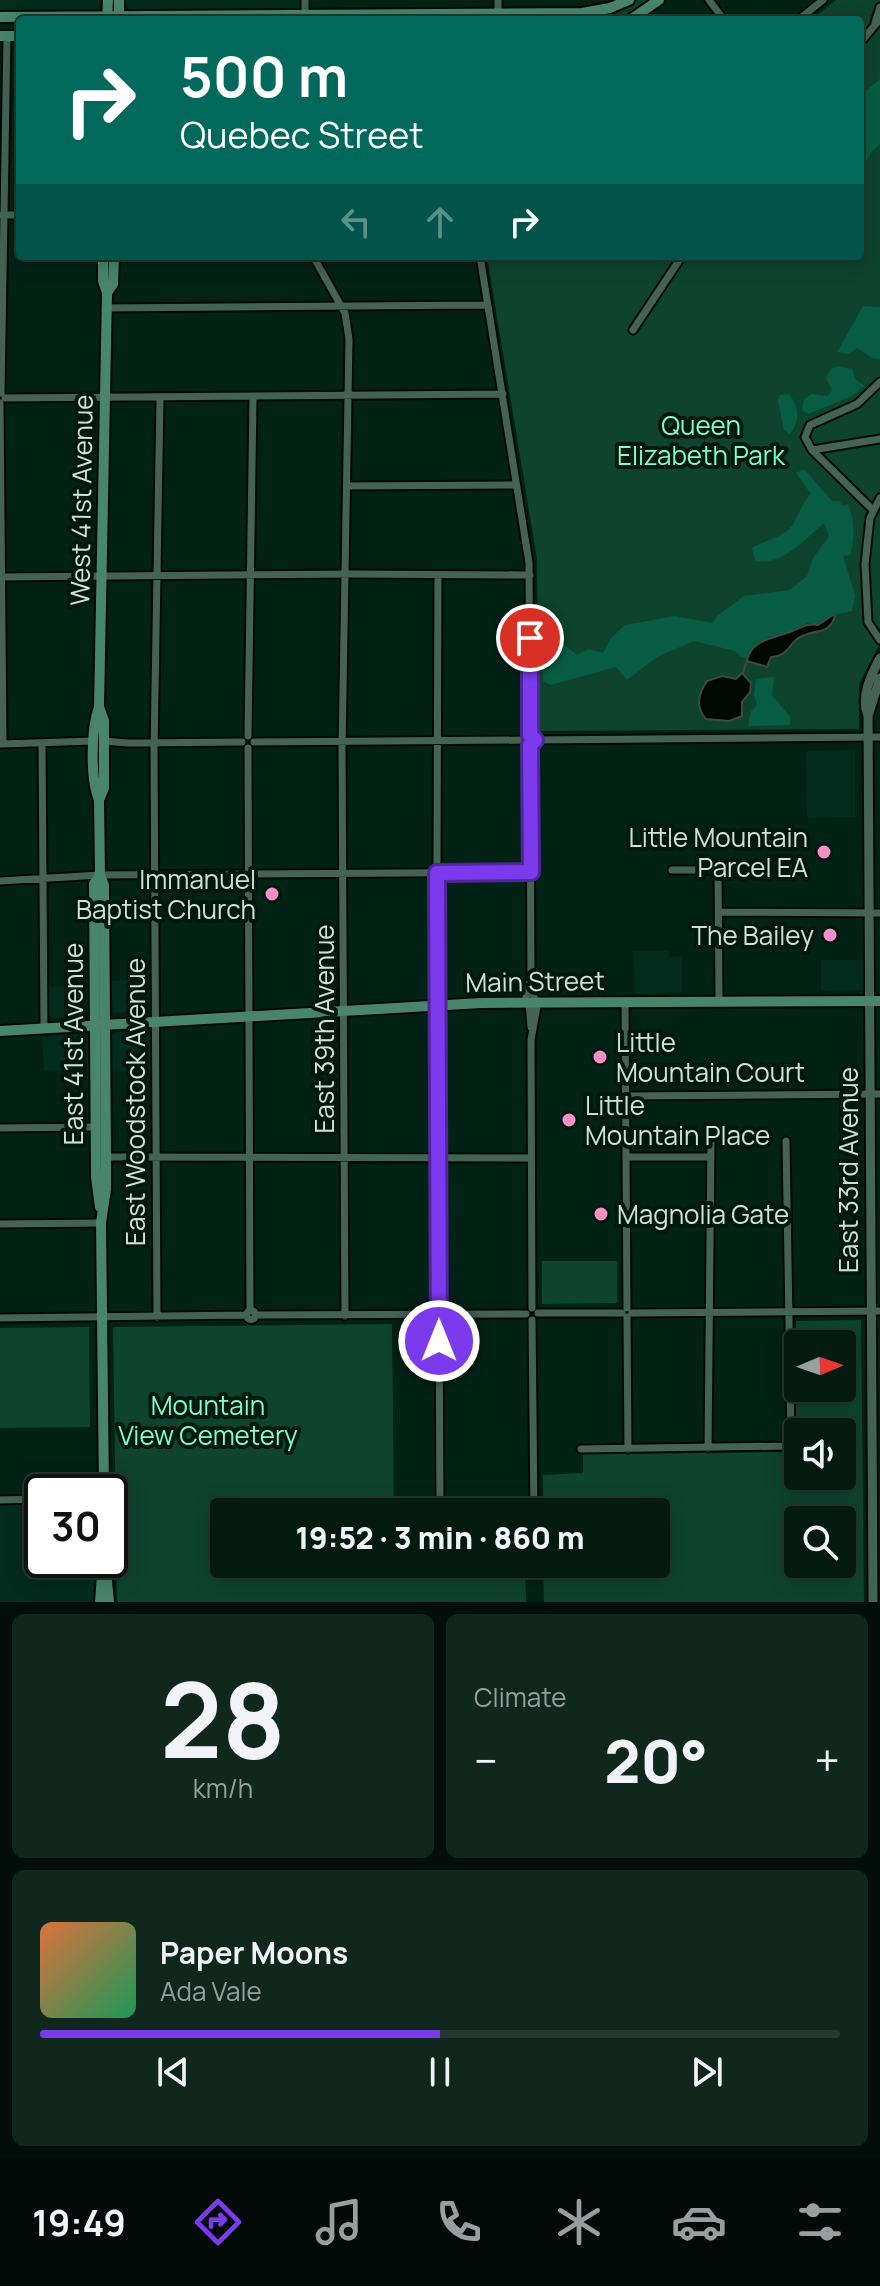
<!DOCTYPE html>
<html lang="en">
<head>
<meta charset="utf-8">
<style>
  body { margin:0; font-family:Manrope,sans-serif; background:#10271e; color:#f1f3f6; height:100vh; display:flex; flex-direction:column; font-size:30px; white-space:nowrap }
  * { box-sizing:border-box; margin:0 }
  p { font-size:26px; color:#96a19f }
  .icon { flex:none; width:44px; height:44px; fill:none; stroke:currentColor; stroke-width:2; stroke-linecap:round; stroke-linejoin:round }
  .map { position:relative; height:1602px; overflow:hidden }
  .sheet { display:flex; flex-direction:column; gap:12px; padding:12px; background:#010e09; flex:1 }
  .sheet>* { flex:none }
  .hud { position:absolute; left:16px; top:16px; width:848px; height:244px; border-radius:8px; box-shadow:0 4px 20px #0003,0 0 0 2px #233830; background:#00695c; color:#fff; overflow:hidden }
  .needle { width:52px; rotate:88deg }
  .controls { position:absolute; left:784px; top:1330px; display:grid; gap:16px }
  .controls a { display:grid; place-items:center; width:72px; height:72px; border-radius:8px; background:#021a10; box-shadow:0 4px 20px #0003,0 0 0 2px #233830; font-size:40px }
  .speed { position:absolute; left:24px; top:1474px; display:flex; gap:16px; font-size:40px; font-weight:700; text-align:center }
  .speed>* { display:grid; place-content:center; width:104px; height:104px; border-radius:50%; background:#021a10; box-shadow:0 4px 20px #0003,0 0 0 2px #233830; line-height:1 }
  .speed .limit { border:4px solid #111; border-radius:12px; background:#fff; color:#111 }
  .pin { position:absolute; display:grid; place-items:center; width:68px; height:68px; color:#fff; margin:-34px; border:4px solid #fff; border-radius:50%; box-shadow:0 2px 8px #0007 }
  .me { position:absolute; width:88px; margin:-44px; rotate:0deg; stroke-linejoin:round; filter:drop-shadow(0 0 6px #0008) }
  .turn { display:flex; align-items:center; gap:28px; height:168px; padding:0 32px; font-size:36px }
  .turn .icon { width:104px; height:104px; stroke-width:2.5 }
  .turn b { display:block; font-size:56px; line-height:68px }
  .lanes { display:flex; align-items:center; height:76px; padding:0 32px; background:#0003; justify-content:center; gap:40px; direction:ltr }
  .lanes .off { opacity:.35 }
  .big { font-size:60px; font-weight:800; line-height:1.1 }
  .sheet .tile { flex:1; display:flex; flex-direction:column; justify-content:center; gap:12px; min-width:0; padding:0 28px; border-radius:12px; background:#10271e }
  .sheet .dial { align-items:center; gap:0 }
  .dial b { font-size:104px; line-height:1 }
  .song { display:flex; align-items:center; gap:24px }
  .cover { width:96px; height:96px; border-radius:12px; background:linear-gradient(135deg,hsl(20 70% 55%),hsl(150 70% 35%)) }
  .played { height:8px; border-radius:4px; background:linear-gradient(90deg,#7c3aed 50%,#233830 50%) }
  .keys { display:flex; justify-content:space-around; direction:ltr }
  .heat { display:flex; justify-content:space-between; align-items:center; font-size:44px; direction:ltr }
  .sheet .tiles { flex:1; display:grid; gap:12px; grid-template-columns:1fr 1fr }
  .tile:last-child { grid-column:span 2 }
  .trip { position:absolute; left:210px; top:1498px; width:460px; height:80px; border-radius:8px; background:#021a10; box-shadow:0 4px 20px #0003,0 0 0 2px #233830; font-weight:800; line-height:80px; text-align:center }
  .dock { display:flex; height:128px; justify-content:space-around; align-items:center; background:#010a06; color:#96a19f }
  .dock .icon { width:56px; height:56px }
  .dock .on { color:#7c3aed }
  .dock b { font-size:36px; color:#f1f3f6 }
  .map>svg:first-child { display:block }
</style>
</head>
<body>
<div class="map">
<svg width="880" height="1602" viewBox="0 0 880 1602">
  <rect width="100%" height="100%" fill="#032216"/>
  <path fill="#042c1e" d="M0 0H101L96 10H0Z
    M126 0H302L301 7 298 10 133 11 129 9Z
    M855 750V817L807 818 806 751Z
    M633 951H669V957L682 956V992L635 994Z
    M821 960H863V990L821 991Z
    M147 979 150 980 149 1011 113 1013 111 981Z
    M89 984 86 1015 53 1018 49 1015 47 987Z
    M148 1031 150 1034 151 1070 111 1072 112 1034 116 1032Z
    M83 1034 89 1038V1068L44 1071 42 1037Z
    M42 1502V1560H95V1602H0V1503Z"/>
  <path fill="#0e4330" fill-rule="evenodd" d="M637 0H653L620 20H503L593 16 619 10Z
    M836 0H880V643L859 684V729L539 731 537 559 487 256H860V20H810Z
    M542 1261H617V1303L542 1304Z
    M861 1320 864 1602H544L543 1564H656V1512H543V1475L583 1473V1454L796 1452V1321ZM798 1344H842V1388H798ZM798 1432H842V1476H798ZM798 1520H842V1564H798Z
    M392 1324 394 1512H224V1564H525L526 1602H117L113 1327Z
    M89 1327 90 1427 0 1428V1328Z"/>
  <path fill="#075d42" d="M880 79V144L871 152 867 161 860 159V96Z
    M863 306 880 307V359L872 358 857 348 849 354 837 352Z
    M838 366 852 369 855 379 865 386 850 397 808 414 802 410 804 400 811 394 828 396 832 390 826 378 831 369Z
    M789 394C800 408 800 421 790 434L784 430 778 400 780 395Z
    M804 469 832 501H839L843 506 848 504C855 521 855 537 850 555L843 556 855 595 852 611 833 615 818 625 807 623 788 633 768 637 746 658 741 657 735 651 694 641 657 657 627 680 616 667 551 685 543 681 541 650 558 640 577 655 588 649 603 653 610 639 625 625 675 616 712 623 717 616 744 596 790 590 807 576 813 558 829 536 824 523C805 539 783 566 755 561L752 548C762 542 778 538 787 531 798 522 800 504 811 494L796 473Z
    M774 677 772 695 790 717V725L748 726 751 711 757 705 754 695 756 679Z"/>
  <path fill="#010804" stroke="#3f4944" stroke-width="2" d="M833 615 835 616C829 637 811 628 797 639 787 648 786 656 771 657L767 667 747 661C750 641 772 638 787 633 800 629 805 623 818 625Z
    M742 673 751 683 750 692 742 702V716L729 721 706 719C695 707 698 694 707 681L722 676 736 679Z"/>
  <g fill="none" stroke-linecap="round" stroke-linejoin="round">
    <path stroke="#3f4944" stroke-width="2" d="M743 674 745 665 748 662"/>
    <defs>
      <path id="minor" d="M709 0 724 20
        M305 20V0
        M498 20V0
        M798 20 823 0
        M875 23 880 7
        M860 43 880 19
        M2 215H20
        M313 256 345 313 349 339 342 749 345 1316
        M480 256 529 563 530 735
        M107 308 487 305
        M633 330 682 256
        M1 393 7 36
        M5 398 503 394
        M0 403 3 744
        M812 450 880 439
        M347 486 516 485
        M880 498 870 518 865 564 868 622 880 640
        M873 510 812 450 805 437 810 425 857 404 880 382
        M438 575 437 863 440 1512
        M0 577 354 574 530 575
        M248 736 253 398
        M535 740 880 737
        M103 741 128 743 242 742
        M254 742 526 740
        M42 743 44 1028
        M1 744 94 741
        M248 748 250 1311
        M672 870H718L719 1000
        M0 881 100 875 531 872
        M719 912 880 913
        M533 979 534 1001
        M625 1001 627 1308
        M525 1002 531 977 530 745
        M529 1002 531 1027
        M626 1096 880 1094
        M0 1128 95 1127
        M106 1157 531 1158
        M626 1157H711
        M0 1224 101 1223
        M532 1308 531 1040 538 1001
        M246.5 1315a4.5 4.5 0 1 1 9 0a4.5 4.5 0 1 1-9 0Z
        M538 1313H622
        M632 1313 880 1311
        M255 1315 526 1314
        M157 1317 154 750 160 398
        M627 1317 628 1449
        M0 1318 246 1315
        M532 1320 534 1512
        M708 1448 711 1141
        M581 1449 788 1446 791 1442 786 1141
        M0 1500 42 1499"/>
      <path id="tertiary" d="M868 716 880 678
        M873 1602 868 716C860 697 871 675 880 658"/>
      <path id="secondary" d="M0 17 582 13 610 8 629 0
        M107 20 108 0
        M119 20V0
        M630 20 659 0
        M0 36H20
        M103 256V281L107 293 99 707 104 721V788L99 800 100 875 104 885 106 1157V1189L101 1223 104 1492
        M107 293 113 284 114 256
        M99 800C90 778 91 730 99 707
        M100 875 94 884 96 1177 100 1207
        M0 1031 481 1003 880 1001
        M105 1560 109 1602
        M100 1602 102 1574"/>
    </defs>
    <use href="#minor" stroke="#000a04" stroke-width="11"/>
    <use href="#tertiary" stroke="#000a04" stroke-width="13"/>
    <use href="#secondary" stroke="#000a04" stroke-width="14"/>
    <use href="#minor" stroke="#446355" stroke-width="7"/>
    <use href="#tertiary" stroke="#446355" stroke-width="9"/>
    <use href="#secondary" stroke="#48856c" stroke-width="10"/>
  </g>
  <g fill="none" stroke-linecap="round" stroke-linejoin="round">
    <defs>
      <path id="route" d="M439 1341 437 873 531 872 530 745 535 740 530 735V638"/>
    </defs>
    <use href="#route" stroke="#51269a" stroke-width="20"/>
    <use href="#route" stroke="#7c3aed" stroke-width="14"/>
  </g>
  <g fill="#fa8fc8" stroke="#00180d" stroke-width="3">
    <circle cx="824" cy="852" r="8"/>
    <circle cx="272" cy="894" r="8"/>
    <circle cx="830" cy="935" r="8"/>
    <circle cx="600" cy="1057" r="8"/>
    <circle cx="569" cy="1120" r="8"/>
    <circle cx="601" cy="1214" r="8"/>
  </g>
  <g text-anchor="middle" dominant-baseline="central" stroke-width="8" stroke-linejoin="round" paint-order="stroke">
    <g font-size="26" fill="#7bfec9" stroke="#00180d">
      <text x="701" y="425">Queen<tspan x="701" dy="30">Elizabeth Park</tspan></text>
      <text x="208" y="1405">Mountain<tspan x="208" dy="30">View Cemetery</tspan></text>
    </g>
    <g font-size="26" fill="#d0e1d9" stroke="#00180d">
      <text transform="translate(81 500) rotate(-89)">West 41st Avenue</text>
      <text transform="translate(535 981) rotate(-1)">Main Street</text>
      <text transform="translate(324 1029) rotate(-90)">East 39th Avenue</text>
      <text transform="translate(73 1044) rotate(-90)">East 41st Avenue</text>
      <text transform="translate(135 1102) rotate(-90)">East Woodstock Avenue</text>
      <text transform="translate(848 1170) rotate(-90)">East 33rd Avenue</text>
    </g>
    <g font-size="26" fill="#d0e1d9" stroke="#00180d" text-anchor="end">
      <text x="808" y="837">Little Mountain<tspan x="808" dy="30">Parcel EA</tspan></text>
      <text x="256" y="879">Immanuel<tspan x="256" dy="30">Baptist Church</tspan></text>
      <text x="814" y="935">The Bailey</text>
      <text x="616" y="1042" text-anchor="start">Little<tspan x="616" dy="30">Mountain Court</tspan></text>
      <text x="585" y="1105" text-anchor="start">Little<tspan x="585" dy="30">Mountain Place</tspan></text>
      <text x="617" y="1214" text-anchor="start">Magnolia Gate</text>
    </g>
  </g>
</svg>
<div class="controls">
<a><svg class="needle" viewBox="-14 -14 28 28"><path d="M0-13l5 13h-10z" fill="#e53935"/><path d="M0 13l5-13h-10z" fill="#96a19f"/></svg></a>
<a><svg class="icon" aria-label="sound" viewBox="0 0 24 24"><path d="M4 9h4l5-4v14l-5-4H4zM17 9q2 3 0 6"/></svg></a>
<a><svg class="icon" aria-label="search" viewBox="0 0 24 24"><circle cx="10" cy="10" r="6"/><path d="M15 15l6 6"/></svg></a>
</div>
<div class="speed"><div class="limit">30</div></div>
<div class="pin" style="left:530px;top:638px;background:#d93025"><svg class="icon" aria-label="arrive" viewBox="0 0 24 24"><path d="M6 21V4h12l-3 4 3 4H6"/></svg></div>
<svg class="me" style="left:439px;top:1341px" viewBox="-20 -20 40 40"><circle r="17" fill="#7c3aed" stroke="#fff" stroke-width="3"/><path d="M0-11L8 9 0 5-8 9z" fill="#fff"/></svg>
<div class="trip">19:52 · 3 min · 860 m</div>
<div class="hud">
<div class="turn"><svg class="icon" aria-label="right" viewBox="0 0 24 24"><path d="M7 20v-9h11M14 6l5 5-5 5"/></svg><div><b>500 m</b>Quebec Street</div></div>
<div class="lanes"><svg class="icon off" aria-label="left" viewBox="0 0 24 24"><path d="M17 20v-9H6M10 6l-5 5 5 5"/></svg><svg class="icon off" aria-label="ahead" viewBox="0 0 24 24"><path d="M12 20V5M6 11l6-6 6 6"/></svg><svg class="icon" aria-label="right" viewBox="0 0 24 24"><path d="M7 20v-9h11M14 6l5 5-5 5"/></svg></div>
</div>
</div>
<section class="sheet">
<div class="tiles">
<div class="tile dial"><b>28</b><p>km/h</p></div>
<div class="tile"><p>Climate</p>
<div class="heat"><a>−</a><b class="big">20°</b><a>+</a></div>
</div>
<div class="tile">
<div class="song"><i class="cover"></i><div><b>Paper Moons</b><p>Ada Vale</p></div></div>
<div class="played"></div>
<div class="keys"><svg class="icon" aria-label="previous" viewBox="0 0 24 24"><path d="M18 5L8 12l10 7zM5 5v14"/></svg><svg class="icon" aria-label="pause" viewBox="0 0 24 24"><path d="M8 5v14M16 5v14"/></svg><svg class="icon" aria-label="next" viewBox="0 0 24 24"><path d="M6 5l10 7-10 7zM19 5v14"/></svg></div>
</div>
</div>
</section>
<nav class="dock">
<b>19:49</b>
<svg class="icon on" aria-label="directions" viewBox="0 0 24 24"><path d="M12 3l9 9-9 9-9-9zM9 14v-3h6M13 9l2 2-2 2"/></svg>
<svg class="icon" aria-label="music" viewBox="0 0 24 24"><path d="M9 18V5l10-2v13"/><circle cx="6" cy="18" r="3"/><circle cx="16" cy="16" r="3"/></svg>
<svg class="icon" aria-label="phone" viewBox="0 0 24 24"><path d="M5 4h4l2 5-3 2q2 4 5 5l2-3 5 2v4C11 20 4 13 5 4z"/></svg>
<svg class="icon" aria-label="climate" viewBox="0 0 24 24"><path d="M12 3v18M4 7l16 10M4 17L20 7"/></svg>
<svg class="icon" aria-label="car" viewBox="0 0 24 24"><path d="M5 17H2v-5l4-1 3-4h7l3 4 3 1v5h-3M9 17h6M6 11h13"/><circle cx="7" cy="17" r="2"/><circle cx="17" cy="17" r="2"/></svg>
<svg class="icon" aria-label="filters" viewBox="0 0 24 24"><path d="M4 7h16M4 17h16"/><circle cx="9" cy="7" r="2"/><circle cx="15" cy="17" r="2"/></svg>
</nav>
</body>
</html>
